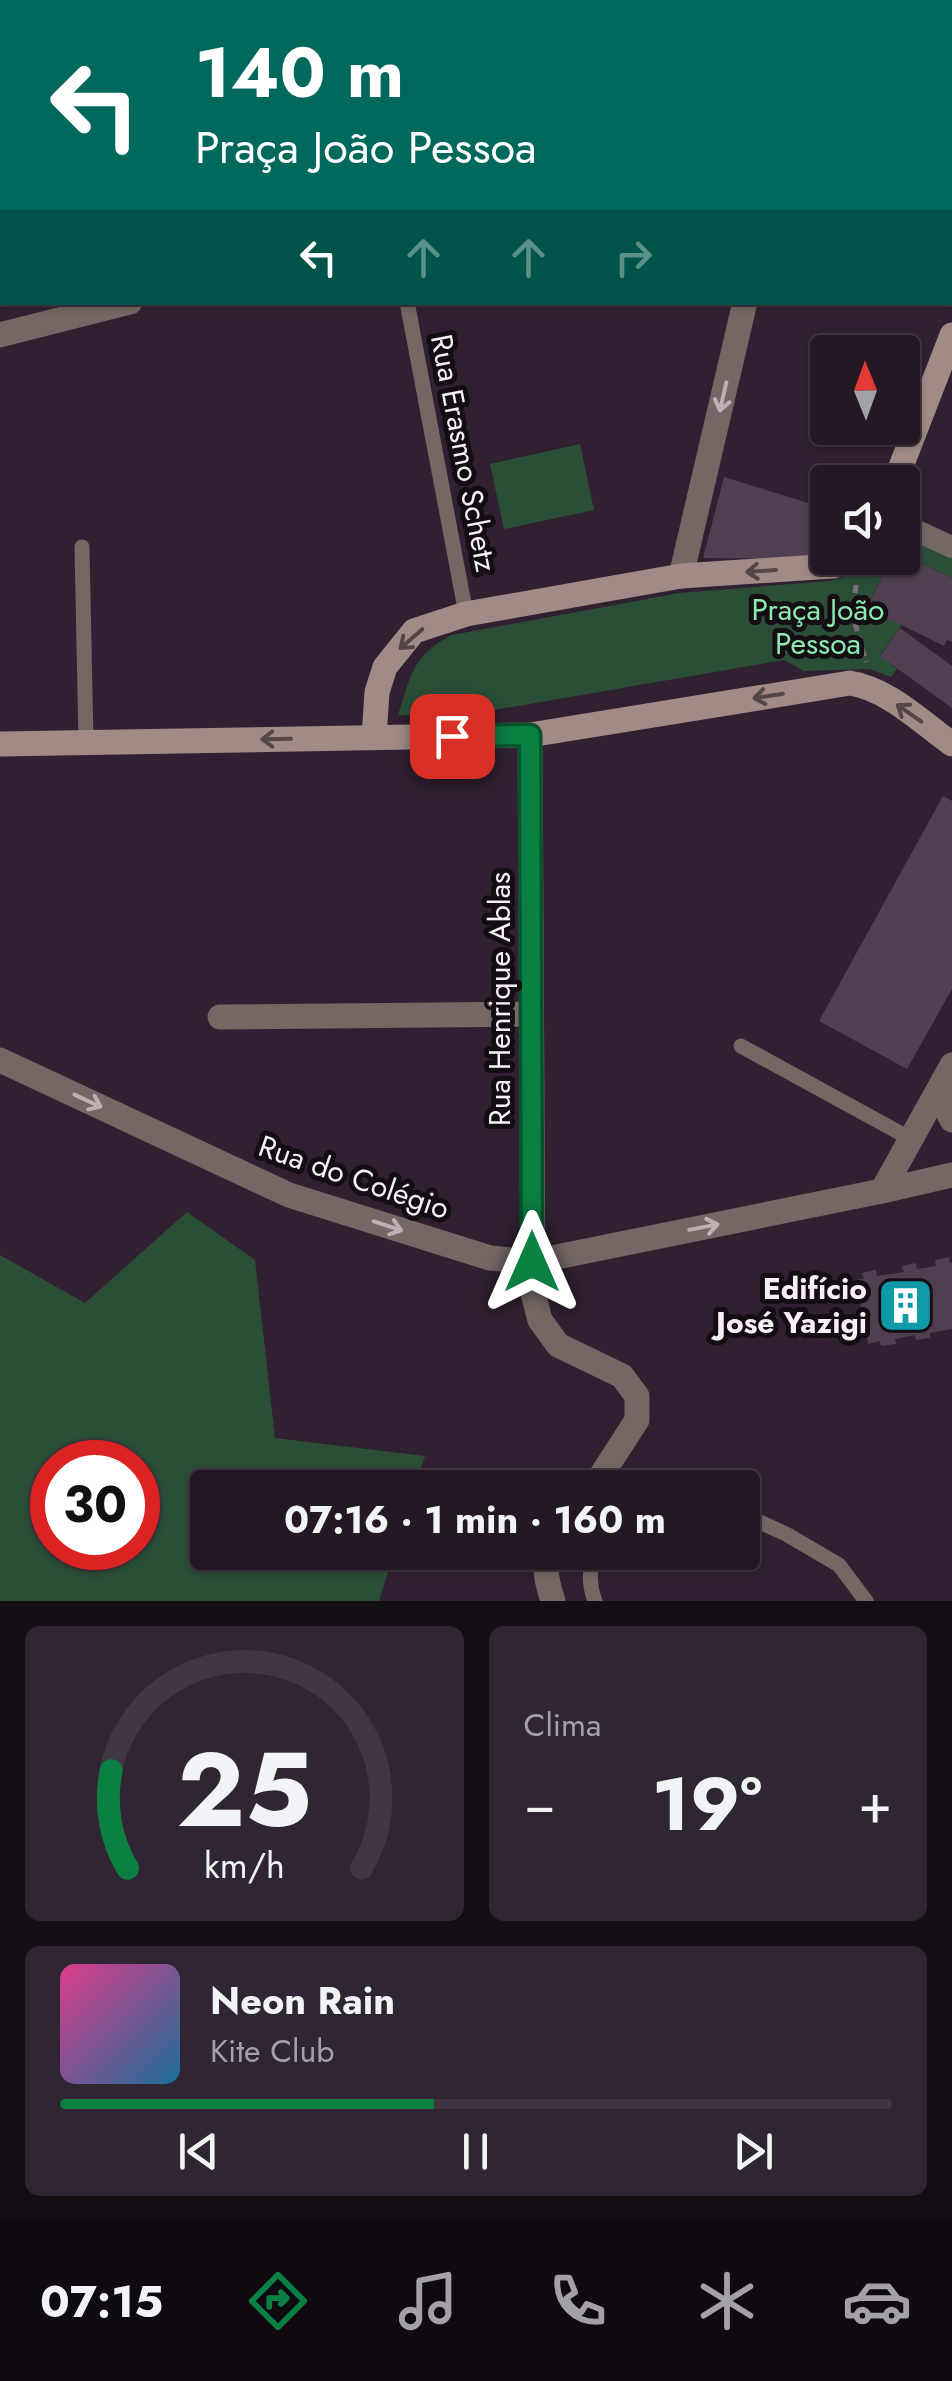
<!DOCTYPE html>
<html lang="pt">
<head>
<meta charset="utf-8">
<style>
  body { margin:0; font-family:Jost,sans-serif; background:#302532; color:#f1f3f6; height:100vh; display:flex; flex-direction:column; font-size:38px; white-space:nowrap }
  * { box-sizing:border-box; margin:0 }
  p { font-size:32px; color:#a3a0a7 }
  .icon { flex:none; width:55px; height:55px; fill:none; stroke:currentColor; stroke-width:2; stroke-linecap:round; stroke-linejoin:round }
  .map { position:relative; height:1601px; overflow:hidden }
  .panel { display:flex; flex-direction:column; gap:25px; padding:25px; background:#140d14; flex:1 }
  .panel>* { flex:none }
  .top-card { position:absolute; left:0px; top:0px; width:952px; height:305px; box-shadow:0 2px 8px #0004,0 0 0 2px #413742; background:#00695c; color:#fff; overflow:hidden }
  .needle { width:65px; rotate:359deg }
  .fabs { position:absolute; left:810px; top:335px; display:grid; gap:20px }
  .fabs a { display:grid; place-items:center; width:110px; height:110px; border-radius:10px; background:#241825; box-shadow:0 2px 8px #0004,0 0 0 2px #413742; font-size:50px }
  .speed { position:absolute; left:30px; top:1440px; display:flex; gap:20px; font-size:50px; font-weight:700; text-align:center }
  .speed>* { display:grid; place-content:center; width:130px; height:130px; border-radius:50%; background:#241825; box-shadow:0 2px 8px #0004,0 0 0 2px #413742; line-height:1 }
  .speed .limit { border:15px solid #d22; background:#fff; color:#111 }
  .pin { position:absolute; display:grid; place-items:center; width:85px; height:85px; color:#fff; margin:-42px; border-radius:20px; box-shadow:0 5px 15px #0006 }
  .me { position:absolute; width:110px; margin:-55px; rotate:0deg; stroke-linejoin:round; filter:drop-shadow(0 0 8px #0008) }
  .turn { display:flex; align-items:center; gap:35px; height:210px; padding:0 30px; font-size:45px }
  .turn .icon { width:130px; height:130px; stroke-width:2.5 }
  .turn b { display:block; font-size:70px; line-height:85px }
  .lanes { display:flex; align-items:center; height:95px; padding:0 30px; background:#0003; justify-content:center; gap:50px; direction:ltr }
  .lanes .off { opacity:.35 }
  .big { font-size:75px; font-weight:700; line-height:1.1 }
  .panel .widget { flex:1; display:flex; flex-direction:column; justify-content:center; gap:15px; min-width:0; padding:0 35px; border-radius:15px; background:#302532 }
  .panel .dial { align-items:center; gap:0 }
  .dial svg { height:260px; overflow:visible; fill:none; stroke:#413742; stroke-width:7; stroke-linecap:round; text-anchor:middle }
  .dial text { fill:#f1f3f6; stroke:none }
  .song { display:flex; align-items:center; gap:30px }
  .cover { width:120px; height:120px; border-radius:15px; background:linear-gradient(135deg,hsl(330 70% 55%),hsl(200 70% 35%)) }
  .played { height:10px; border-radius:5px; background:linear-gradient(90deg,#0b8043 45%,#413742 45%) }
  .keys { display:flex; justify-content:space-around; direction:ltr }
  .heat { display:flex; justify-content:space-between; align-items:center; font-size:55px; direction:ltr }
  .panel .tiles { flex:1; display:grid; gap:25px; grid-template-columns:1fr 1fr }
  .widget:last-child { grid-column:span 2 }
  .trip { position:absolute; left:190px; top:1470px; width:570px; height:100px; border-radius:10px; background:#241825; box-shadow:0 2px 8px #0004,0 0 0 2px #413742; font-weight:700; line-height:100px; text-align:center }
  .menu { display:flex; height:160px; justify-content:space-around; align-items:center; background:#0e0a0f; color:#a3a0a7 }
  .menu .icon { width:70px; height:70px }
  .menu .current { color:#0b8043 }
  .menu b { font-size:45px; color:#f1f3f6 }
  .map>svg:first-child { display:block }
</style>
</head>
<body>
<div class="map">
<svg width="952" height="1601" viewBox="0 0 952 1601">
  <rect width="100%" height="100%" fill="#302031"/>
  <path fill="#2b4e37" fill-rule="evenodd" d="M580 444 594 510 504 529 490 464Z
    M902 532 952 555V578L903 554Z
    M872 558H891L867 607 902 625 880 655 897 669 891 677 869 669 804 671 784 660 460 716 398 715C411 676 412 655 452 635L679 593 829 581 848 576Z
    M187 1212 255 1260 275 1438 425 1456 415 1487 208 1488V1552L394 1553 379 1601H0V1255L85 1303ZM138 1462V1548H52V1462Z"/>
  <path fill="#503f51" d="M724 477 828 509V559L703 558Z
    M902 554 952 578V642L947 640 944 646 867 608 891 558H902Z
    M900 628 952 666V708L880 656Z
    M943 796 952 801V989L907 1069 819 1021Z
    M949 1257 950 1263H952V1329L930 1333V1338L916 1340 915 1335 895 1339 896 1344 881 1346 880 1341 868 1344 856 1280 864 1279 862 1273 876 1270 877 1276 904 1272 902 1266 916 1263 917 1269 936 1266 935 1260Z"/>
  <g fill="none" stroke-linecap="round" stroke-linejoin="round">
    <path stroke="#7b6d7c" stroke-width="5" stroke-dasharray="8 5" stroke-linecap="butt" d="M856 585 853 616 866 662"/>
    <path stroke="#746764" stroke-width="15" d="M407 302 466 614
      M82 547 86 742
      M741 1046 911 1139
      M742 1514 786 1534 839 1565 866 1601
      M595 1601C589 1586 588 1566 597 1552"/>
    <path stroke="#746764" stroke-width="22" d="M902 524 952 547"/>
    <path stroke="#746764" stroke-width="25" d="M155 0 162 2
      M797 0 803 2
      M950 57 952 58
      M681 576 745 302
      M530 735 533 1293 540 1320 558 1345 622 1376 637 1396V1420L593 1488
      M220 1017 531 1014
      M551 1552C542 1568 548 1585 553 1601"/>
    <path stroke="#746764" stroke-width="25" d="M117 0V2
      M588 2 589 0
      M0 335 130 302
      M0 1060 289 1195 490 1258 532 1262 882 1191 952 1175
      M944 1080C944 1094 944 1107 952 1120
      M882 1191 952 1065"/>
    <path stroke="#a08b86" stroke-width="25" d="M895 482 952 335
      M374 737 377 692 385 667 414 631 466 614 681 576 833 566 858 558
      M0 744 530 735 850 683C888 689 921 722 952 744"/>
  </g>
  <defs><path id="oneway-shaft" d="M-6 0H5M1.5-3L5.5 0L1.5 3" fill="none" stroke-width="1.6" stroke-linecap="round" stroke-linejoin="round" transform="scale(2.5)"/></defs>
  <g stroke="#bdb1b6">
    <use href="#oneway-shaft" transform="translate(723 397) rotate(103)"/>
    <use href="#oneway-shaft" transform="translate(88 1101) rotate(25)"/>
    <use href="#oneway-shaft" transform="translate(388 1226) rotate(18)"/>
    <use href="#oneway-shaft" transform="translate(704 1227) rotate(-11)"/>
  </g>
  <g stroke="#534647">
    <use href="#oneway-shaft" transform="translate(761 571) rotate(176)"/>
    <use href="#oneway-shaft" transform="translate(411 639) rotate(139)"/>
    <use href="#oneway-shaft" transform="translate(768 696) rotate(171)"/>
    <use href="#oneway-shaft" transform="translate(909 713) rotate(-145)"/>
    <use href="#oneway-shaft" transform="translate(276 739) rotate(179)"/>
  </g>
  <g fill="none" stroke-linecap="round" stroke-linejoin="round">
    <defs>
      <path id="route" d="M452 736 530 735 532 1262"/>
    </defs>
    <use href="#route" stroke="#07532c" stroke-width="25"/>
    <use href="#route" stroke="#0b8043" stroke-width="18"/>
  </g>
  <defs>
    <symbol id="building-square" viewBox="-11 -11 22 22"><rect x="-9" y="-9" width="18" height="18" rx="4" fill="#0f9aa8" stroke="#140d14"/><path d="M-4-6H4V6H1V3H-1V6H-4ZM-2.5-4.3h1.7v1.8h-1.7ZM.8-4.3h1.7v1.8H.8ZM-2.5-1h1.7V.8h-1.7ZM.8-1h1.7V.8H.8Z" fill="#fff"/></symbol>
  </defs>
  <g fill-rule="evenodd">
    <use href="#building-square" x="874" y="1274" width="63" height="63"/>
  </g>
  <g text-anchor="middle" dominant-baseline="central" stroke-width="10" stroke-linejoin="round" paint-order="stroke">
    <g font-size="30" fill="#f8eef9" stroke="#140d14">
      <text transform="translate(464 453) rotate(79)">Rua Erasmo Schetz</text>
      <text transform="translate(499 999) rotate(-90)">Rua Henrique Ablas</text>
      <text transform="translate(354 1177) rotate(19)">Rua do Colégio</text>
    </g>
    <g font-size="30" fill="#8ceaae" stroke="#140d14">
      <text x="818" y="609">Praça João<tspan x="818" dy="34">Pessoa</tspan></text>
    </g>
    <g font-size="30" font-weight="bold" fill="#f8eef9" stroke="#140d14" text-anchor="end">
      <text x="867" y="1288">Edifício<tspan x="867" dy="34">José Yazigi</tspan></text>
    </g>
  </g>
</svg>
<div class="fabs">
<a><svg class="needle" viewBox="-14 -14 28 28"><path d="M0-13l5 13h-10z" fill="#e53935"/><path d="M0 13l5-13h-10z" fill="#a3a0a7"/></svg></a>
<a><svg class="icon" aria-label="sound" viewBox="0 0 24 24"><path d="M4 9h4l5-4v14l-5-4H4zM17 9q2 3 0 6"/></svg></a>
</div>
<div class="speed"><div class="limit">30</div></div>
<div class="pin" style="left:452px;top:736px;background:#d93025"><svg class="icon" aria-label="arrive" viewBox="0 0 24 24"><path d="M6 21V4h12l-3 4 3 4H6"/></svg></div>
<svg class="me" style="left:532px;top:1262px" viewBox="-20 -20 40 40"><path d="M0-17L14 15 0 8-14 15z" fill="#0b8043" stroke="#fff" stroke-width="4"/></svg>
<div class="trip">07:16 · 1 min · 160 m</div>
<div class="top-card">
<div class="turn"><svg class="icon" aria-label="left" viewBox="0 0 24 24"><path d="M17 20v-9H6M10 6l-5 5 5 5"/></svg><div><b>140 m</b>Praça João Pessoa</div></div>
<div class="lanes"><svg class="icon" aria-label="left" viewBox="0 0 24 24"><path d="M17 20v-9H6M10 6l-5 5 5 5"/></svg><svg class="icon off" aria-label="ahead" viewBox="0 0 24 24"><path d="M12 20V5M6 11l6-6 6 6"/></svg><svg class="icon off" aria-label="ahead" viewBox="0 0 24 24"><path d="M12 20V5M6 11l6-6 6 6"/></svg><svg class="icon off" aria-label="right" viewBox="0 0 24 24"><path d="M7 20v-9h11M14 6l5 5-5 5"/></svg></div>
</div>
</div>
<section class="panel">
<div class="tiles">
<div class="widget dial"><svg viewBox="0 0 100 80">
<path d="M14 69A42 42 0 1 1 86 69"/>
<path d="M14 69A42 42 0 0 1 9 39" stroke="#0b8043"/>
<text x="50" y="56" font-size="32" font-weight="700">25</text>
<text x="50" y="72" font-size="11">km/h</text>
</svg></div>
<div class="widget"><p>Clima</p>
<div class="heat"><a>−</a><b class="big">19°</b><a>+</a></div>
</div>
<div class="widget">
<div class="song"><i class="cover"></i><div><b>Neon Rain</b><p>Kite Club</p></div></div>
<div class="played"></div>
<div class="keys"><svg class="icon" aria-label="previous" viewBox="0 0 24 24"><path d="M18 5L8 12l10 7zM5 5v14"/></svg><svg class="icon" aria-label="pause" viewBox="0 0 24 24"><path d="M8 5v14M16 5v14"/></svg><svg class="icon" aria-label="next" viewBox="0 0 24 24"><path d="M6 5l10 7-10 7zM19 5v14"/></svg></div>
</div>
</div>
</section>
<nav class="menu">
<b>07:15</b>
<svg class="icon current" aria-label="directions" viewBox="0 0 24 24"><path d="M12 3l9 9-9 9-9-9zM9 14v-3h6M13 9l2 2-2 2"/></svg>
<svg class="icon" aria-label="music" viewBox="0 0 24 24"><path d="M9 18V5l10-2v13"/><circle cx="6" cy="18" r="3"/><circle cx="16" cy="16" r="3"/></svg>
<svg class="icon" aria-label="phone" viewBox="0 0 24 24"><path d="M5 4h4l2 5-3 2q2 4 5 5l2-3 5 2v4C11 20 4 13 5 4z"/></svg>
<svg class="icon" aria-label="climate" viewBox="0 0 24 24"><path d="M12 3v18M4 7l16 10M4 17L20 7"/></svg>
<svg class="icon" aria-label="car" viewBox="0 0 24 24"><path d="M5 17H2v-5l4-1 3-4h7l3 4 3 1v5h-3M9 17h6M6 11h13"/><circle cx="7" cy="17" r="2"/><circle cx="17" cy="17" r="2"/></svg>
</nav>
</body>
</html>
